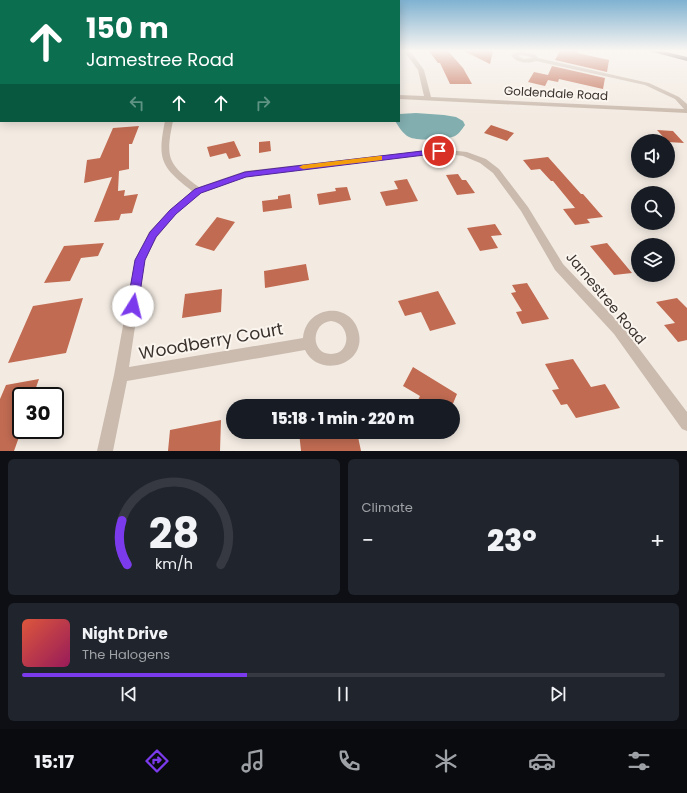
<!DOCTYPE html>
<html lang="en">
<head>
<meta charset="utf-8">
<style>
  body { margin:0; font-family:Poppins,sans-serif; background:#20242c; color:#f1f3f6; height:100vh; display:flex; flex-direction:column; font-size:15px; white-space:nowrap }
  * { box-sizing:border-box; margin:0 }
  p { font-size:13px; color:#9ea1a6 }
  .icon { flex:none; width:22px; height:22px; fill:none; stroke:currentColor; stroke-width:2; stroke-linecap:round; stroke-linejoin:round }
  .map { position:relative; height:451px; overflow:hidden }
  .drawer { display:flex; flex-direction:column; gap:8px; padding:8px; background:#0d0f14; flex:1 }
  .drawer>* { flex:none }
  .hud { position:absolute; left:0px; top:0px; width:400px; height:122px; box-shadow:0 2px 10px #0003; background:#0b6e4f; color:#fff; overflow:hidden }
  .fabs { position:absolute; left:631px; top:134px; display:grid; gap:8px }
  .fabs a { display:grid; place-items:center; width:44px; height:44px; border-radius:50%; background:#171b24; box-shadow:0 2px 10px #0003; font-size:20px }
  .speed { position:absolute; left:12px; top:387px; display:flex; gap:8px; font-size:20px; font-weight:700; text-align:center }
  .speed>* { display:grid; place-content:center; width:52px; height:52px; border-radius:50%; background:#171b24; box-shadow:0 2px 10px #0003; line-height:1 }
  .speed .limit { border:2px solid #111; border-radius:6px; background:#fff; color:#111 }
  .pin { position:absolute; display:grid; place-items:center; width:34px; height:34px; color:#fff; margin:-17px; border:2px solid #fff; border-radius:50%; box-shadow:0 1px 4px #0007 }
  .me { position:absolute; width:44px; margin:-22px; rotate:9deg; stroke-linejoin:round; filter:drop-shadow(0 0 3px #0008) }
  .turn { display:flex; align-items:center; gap:14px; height:84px; padding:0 20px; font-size:18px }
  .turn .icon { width:52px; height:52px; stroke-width:2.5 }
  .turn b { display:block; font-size:28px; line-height:34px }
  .lanes { display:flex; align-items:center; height:38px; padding:0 20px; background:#0003; justify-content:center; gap:20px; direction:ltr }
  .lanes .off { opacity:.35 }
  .big { font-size:30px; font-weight:800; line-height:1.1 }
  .drawer .card { flex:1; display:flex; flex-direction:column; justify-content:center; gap:6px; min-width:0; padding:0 14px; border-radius:6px; background:#20242c }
  .drawer .dial { align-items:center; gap:0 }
  .dial svg { height:104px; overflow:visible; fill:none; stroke:#363941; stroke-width:7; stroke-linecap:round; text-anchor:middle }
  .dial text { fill:#f1f3f6; stroke:none }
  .song { display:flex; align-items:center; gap:12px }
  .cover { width:48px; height:48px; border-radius:6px; background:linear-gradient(135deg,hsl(10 70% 55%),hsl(330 70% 35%)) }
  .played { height:4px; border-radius:2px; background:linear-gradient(90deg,#7c3aed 35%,#363941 35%) }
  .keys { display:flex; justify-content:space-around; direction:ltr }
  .heat { display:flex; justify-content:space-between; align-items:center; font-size:22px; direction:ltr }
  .drawer .tiles { flex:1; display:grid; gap:8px; grid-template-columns:1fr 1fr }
  .card:last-child { grid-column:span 2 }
  .trip { position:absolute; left:226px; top:399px; width:234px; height:40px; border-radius:20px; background:#171b24; box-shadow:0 2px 10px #0003; font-weight:800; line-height:40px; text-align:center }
  .tabs { display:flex; height:64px; justify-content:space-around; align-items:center; background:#090b0e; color:#9ea1a6 }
  .tabs .icon { width:28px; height:28px }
  .tabs .selected { color:#7c3aed }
  .tabs b { font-size:18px; color:#f1f3f6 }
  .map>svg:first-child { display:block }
</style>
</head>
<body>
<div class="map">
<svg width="687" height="451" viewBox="0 0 687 451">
  <rect width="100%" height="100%" fill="#f3ebe2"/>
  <path fill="#82aeaf" d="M416 113 444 115 456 117 463 121 465 125C462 129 459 134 455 136 447 140 416 141 409 137 403 134 399 127 395 121H399V114Z"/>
  <path fill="#c16b52" d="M429 51H448L463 68 472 84H450L440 63H438Z
    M464 51H493L490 64Z
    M560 51H578L577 53 609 60 607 72 555 60Z
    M552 66 605 78 603 89 559 79 558 82 548 80 545 86 528 82 534 72 548 75Z
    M491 125 514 133 507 141 484 133Z
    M139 126 132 144H129V169L119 171 118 191 125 190 124 196 138 194 132 213 121 214 119 220 94 222 112 177 84 183 87 160 100 158 113 128Z
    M657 130 673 131 684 143 668 142Z
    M234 141 241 156 229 159 226 153 210 157 207 147Z
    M270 141 271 151 259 153V142Z
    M548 157 581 194H583L603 217 587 219 590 223 575 225 563 209 575 208 553 181H551L540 169 531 170 523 160Z
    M458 174 462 180H466L475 193 457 195 446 175Z
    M407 179 418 201 386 206 380 192 398 189 394 181Z
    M347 187 351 200 319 205 317 194 336 191 335 188Z
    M290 194 292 208 263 212 262 201 278 199V196Z
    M217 217 235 222 214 251 195 245Z
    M495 224 502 235 491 236 498 248 480 251 467 228Z
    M104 243 98 256 81 258 70 281 44 283 64 246Z
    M607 243 632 273 614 275 590 246Z
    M306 264 309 280 265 288 264 271Z
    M527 283 549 319 522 324 516 312 522 311 511 293 516 292 512 285Z
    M222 289 221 312 182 318 185 294Z
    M438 291 456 324 430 331 421 312 405 316 398 301Z
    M83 298 66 353 8 363 33 306Z
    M677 298 687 308V340L678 342 664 325 675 323 656 302Z
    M573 359 591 387 605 384 620 408 576 418 567 404 561 405 552 390 559 389 545 364Z
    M413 367 457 394 452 406H415L420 396 403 386Z
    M39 379 33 396H21V437H19L14 451H0V399L6 385Z
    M221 420 220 451H168L170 430Z
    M299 432H330L331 437 357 432 361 451H301Z"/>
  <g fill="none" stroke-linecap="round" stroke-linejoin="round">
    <path fill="#cbbbae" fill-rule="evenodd" d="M404 51H410L424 70 431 97 684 109 675 99 645 85 536 61C526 64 517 63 511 55L520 51 536 55 538 58 649 83 679 97 687 104V113L399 99V95L424 96 418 70ZM520 55 531 57 532 58 524 59 518 56Z
      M165 121H173C165 159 168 164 199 187L245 171 439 149 467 152 486 159 499 169 528 207 563 264 622 326 687 412V431L682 429 614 334 555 270 521 211 493 173 480 163 463 156 439 153 246 177 201 193 176 214 157 237 145 260 129 367 303 338C306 304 353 301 359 334 365 366 318 378 305 350L127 381 113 451H97L114 375 135 260 149 232 170 210 192 191C161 167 157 160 165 121ZM331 321C351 323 352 354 331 354 310 354 311 323 331 321Z"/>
    <path fill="#5a4a43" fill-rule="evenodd" d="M649 51H663L687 57V61Z"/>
  </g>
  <linearGradient id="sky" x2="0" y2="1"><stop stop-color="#7fb2d1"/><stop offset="0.44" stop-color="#faf6f2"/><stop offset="1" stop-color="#faf6f2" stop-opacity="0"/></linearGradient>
  <rect width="687" height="115" fill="url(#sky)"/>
  <path fill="#7c3aed" stroke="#51269a" d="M439 149 441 150V153L246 177 201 193 176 214 156 237 145 260 138 306 136 309 133 310 129 309 127 306 135 260 150 232 170 210 195 189 245 172Z"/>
  <path fill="#f59e0b" d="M379 156H382V160L303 169 299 167 303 165Z"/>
  <g text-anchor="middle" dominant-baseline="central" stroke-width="4" stroke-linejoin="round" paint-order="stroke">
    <g font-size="12" fill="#3a302c" stroke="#faf5ee">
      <text transform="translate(556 93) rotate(3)">Goldendale Road</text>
    </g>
    <g font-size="14" fill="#3a302c" stroke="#faf5ee">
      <text transform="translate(606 298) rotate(50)">Jamestree Road</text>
    </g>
    <g font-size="17" fill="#3a302c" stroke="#faf5ee">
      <text transform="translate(211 341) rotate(-10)">Woodberry Court</text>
    </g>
  </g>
</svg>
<div class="fabs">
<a><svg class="icon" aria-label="sound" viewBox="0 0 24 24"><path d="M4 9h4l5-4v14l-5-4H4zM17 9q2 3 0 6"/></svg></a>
<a><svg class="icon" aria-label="search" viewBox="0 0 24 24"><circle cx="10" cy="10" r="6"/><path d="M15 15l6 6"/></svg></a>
<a><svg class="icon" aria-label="layers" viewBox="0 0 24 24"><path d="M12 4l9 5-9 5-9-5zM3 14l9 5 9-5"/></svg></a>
</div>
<div class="speed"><div class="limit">30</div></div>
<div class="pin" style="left:439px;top:151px;background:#d93025"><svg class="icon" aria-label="arrive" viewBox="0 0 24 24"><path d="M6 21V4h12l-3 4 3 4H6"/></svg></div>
<svg class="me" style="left:133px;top:306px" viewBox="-20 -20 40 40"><circle r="19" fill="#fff"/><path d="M0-13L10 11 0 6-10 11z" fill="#7c3aed"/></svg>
<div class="trip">15:18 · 1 min · 220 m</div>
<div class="hud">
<div class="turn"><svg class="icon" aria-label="ahead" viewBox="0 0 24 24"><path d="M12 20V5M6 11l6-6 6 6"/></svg><div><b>150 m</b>Jamestree Road</div></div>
<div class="lanes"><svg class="icon off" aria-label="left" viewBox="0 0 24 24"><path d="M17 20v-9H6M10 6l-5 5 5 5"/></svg><svg class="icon" aria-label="ahead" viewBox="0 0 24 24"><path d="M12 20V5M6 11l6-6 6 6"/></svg><svg class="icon" aria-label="ahead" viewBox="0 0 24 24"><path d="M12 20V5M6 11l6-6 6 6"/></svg><svg class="icon off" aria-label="right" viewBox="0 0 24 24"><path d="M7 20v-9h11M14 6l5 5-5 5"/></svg></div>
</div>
</div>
<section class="drawer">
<div class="tiles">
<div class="card dial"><svg viewBox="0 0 100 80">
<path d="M14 69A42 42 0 1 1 86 69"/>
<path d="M14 69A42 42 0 0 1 10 35" stroke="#7c3aed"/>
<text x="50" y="56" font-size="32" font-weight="700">28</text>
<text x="50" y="72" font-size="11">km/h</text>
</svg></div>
<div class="card"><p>Climate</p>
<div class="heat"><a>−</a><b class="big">23°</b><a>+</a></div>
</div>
<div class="card">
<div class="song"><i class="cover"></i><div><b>Night Drive</b><p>The Halogens</p></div></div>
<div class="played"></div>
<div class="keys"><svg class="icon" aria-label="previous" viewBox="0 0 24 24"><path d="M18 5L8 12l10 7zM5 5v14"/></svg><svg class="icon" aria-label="pause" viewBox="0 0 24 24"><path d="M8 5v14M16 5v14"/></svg><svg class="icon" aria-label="next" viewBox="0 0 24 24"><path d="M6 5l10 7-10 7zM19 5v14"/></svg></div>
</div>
</div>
</section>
<nav class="tabs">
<b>15:17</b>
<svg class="icon selected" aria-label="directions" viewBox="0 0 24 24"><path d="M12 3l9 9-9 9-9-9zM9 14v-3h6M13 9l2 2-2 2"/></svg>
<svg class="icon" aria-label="music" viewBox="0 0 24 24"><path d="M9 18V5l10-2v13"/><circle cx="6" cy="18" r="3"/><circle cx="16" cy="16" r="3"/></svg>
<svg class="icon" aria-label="phone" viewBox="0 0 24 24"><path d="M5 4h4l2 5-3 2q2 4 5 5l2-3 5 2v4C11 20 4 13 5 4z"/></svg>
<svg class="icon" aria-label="climate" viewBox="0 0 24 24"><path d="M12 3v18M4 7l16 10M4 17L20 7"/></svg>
<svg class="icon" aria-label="car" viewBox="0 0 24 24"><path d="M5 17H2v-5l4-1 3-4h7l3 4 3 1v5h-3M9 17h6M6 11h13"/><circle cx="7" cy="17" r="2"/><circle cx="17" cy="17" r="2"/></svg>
<svg class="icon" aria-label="filters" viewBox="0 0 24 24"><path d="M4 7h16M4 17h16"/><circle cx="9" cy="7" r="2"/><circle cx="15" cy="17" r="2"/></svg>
</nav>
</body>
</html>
